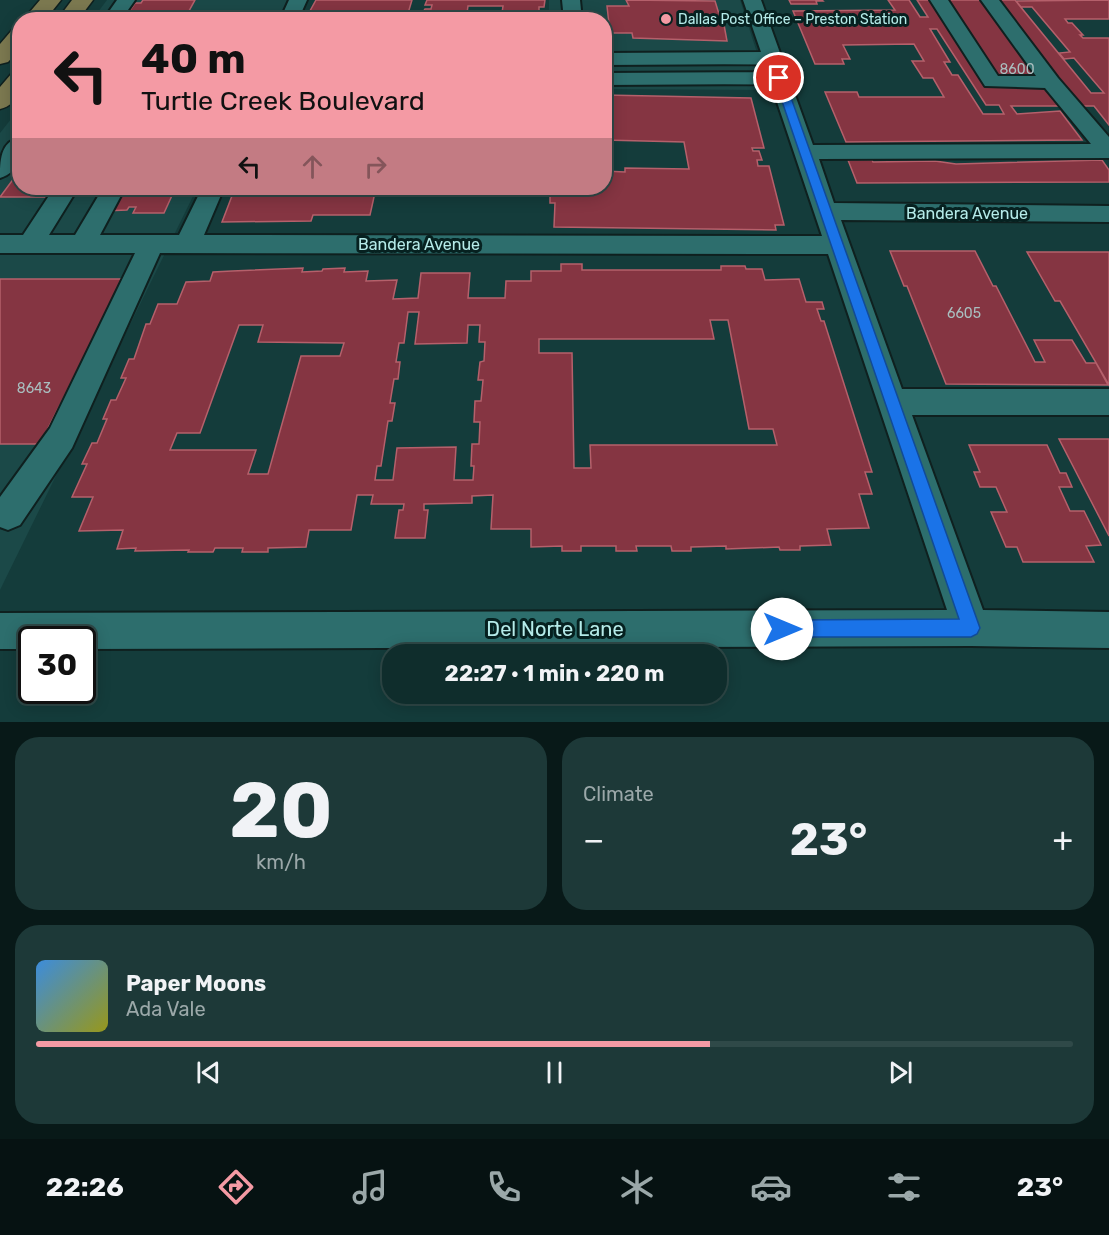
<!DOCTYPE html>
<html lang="en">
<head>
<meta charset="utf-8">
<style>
  body { margin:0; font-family:Rubik,sans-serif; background:#1d3938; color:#f1f3f6; height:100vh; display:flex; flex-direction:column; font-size:22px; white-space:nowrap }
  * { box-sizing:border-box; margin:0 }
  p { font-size:20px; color:#9ba8a9 }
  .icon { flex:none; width:33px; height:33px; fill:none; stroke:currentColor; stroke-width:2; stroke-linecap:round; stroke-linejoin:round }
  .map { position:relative; height:722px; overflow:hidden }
  .panel { display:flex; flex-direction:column; gap:15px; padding:15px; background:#081918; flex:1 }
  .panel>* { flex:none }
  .guide { position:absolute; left:12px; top:12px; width:600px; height:183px; border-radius:24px; box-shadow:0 3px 15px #0003,0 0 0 2px #2f4948; background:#f49aa4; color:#111; overflow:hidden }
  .speed { position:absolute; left:18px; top:626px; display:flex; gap:12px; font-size:30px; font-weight:700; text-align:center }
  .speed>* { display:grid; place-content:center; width:78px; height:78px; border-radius:50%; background:#0f2d2c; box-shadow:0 3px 15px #0003,0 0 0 2px #2f4948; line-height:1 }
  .speed .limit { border:3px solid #111; border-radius:9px; background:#fff; color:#111 }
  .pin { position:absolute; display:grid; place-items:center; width:51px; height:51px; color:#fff; margin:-26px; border:3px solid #fff; border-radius:50%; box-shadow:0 2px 6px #0007 }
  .me { position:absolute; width:66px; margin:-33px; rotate:90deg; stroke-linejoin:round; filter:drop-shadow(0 0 4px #0008) }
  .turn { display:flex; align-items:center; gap:21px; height:126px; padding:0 30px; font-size:27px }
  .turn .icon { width:78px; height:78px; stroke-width:2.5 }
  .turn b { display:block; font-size:42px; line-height:51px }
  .lanes { display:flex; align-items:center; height:57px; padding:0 30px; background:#0003; justify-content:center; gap:30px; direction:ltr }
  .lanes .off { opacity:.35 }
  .big { font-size:45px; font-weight:700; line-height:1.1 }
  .panel .card { flex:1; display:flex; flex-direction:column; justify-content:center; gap:9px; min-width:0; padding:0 21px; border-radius:24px; background:#1d3938 }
  .panel .dial { align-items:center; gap:0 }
  .dial b { font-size:78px; line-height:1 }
  .song { display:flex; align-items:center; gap:18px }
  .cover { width:72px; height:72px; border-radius:9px; background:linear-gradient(135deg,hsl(210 70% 55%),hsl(60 70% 35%)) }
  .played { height:6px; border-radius:3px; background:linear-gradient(90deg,#f49aa4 65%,#2f4948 65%) }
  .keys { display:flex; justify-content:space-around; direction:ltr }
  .heat { display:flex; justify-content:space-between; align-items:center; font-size:33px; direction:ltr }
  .panel .tiles { flex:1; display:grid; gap:15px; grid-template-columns:1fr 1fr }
  .card:last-child { grid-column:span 2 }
  .trip { position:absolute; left:382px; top:644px; width:345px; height:60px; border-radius:24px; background:#0f2d2c; box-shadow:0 3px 15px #0003,0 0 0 2px #2f4948; font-weight:700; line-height:60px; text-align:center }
  .tab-bar { display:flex; height:96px; justify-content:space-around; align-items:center; background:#061212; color:#9ba8a9 }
  .tab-bar .icon { width:42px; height:42px }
  .tab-bar .selected { color:#f49aa4 }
  .tab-bar b { font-size:27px; color:#f1f3f6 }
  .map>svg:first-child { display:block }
</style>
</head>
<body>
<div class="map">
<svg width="1109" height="722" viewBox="0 0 1109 722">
  <rect width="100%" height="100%" fill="#143c3b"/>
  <path fill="#1b4948" d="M107 0H287L278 19 92 20Z
    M549 0H740L769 90 605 89 604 20H549Z
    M19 109 20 188H197L0 590V133Z"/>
  <path fill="#853542" stroke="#b5606b" stroke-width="1.5" fill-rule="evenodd" d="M143 0H195L184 20H123L135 3H141Z
    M316 0H412L406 20H377L378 18 305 20Z
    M427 0H545L544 7H539V16H542V20H501L503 6H468L466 20H423L427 12H423L425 9H431L432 5H425Z
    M626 0 715 1 719 14H722L727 41 633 38 632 33H610L607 6H629Z
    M789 0H822L823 1H816L817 4H791Z
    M888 0H909L920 17H928L917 0H1015L1091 93H1104L1074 58 1064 59 1059 53 1070 52 1032 7H1021L1016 1 1109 0V19H1065L1068 23H1072L1083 35H1080L1083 38H1109V125L1094 106H1011L1017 114 1060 111 1082 140 846 142 825 92H857L859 97H944L933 78H923L912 61H924L914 44 843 45 850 59H842L844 64H815L793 11 895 10ZM930 29H937L986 105H999L1004 114H983L958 75H952L944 62H950Z
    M604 95 751 98 764 148H752L753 151H759L762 160H757L758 166H769L784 225H775L776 230 554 227 555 203H550V188H604V171L625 172V168L689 169 684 142 604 140Z
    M848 160H872L873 162 935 161 956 164 1102 160 1109 170V182L857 183Z
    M20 170V188H52L46 197H0Z
    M117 188H179L175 189 164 213H133L136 207H129L127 210 104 211Z
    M235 188H376L370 215H313L311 221 222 222Z
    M890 251H975L993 286H996L1035 362H1045L1034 340H1072L1086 363H1096L1108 385 946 384 907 286H904Z
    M1027 252H1109V385L1060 301H1055Z
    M561 264H582V270H721V266H745L746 269H762L765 280 799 279 806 302H822L824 309H817L821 321H824L872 472H865L872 494H859L869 528 827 529 831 545 800 546V550H780L779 547 726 549V546L691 547V551H672L671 546H636L637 551H616V546H581V551H562V546L531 547V529H491L493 495 472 496V503L424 504V510H428L425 538H395L399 510H403L404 504H371L373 495H357L351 530H309L306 547 268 548V552H242L243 548H215L213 552H188L189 550 135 551 136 548 117 549 123 530 79 531 93 497H72L87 464H82L92 443H97L107 419H103L111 400H116L126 378H121L129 359H134L146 324H150L158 304H177L186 282 210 281 213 272 232 271 303 268 302 272 322 271 323 269 345 268 344 272 368 271 366 281 397 280 393 299 418 298 421 273H470L468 298H505L506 281H531V271H561ZM408 312H419L415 344 467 343 468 325H480L479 342H485L484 361 480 362 478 380H483L481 401H475L474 422H480L479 444H472L471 466H474L473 480H454L456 447 397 448 393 480H375L377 466H381L388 421H392L395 403H390L394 379H398L400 362H396L399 343H404ZM710 320H728L749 429H773L777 445H590L591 468H574L572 353H539V339H714ZM239 325H263L258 342 344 343 340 356H301L268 474H248L256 450H170L177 433H200Z
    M0 279H132L97 332 40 444H0Z
    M1059 439H1109V536Z
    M969 445H1047L1060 473H1066L1072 487H1059L1070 511H1084L1101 545 1086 546 1094 562H1023L1017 547H1006L991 512H1007L996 487H980L974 472H980Z"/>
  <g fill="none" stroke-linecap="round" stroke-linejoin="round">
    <defs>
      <path id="minor" d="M117 0H135L121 20H103Z
        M289 0H307L298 20H280Z
        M562 0H580L582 20H564Z
        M743 0H761L813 145 1091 144 1045 88 985 86 930 0H948L998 76H1036L981 0H999L1058 78 1109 137V158L819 159 834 203 1109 206V222L841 220 902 389H1109V415H912L983 610 1109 612V648L971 646 82 649V639H32V649H0V613L947 610 828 254 160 253 72 448 20 525 8 530 0 527V497L50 428 135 253H0V235H23L54 188H78L49 235H75L103 188H125L100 235H179L202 188H224L204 235 822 236 771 84 604 85V73L767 72 765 64 604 65V53L761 52Z
        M20 137C20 154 20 172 0 178 0 161 0 142 20 137Z"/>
      <path id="major" d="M40 0H61L45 20H23Z
        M72 0H93L78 20H57Z
        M20 29V49L8 62 0 64V44L12 30Z
        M20 71C20 88 20 104 0 109V87L12 73Z"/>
    </defs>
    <use href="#minor" stroke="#0f201f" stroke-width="4"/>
    <use href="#major" stroke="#0f201f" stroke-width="3"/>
    <use href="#minor" fill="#2d6e6d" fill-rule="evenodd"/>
    <use href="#major" fill="#7c7950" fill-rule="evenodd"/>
  </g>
  <path fill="#1a73e8" stroke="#114b97" stroke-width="1.5" d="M779 75 784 78 980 628 977 634 971 637H782L776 635 773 629 776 622 782 620 959 619 774 78Z"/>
  <circle fill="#f49aa4" stroke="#062120" stroke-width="2" cx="666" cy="19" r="6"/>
  <g text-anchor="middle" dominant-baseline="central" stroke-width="6" stroke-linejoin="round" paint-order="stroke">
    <g font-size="14" fill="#b5ebe9" stroke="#062120" text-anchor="start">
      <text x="678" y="19">Dallas Post Office – Preston Station</text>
    </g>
    <g font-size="14" fill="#a9bebf">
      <text x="1017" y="69">8600</text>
      <text x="964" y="313">6605</text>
      <text x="34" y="388">8643</text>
    </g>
    <g font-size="16" fill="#b5ebe9" stroke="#062120">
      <text x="967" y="213">Bandera Avenue</text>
      <text x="419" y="244">Bandera Avenue</text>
    </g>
    <g font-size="20" fill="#b5ebe9" stroke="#062120">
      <text x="555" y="629">Del Norte Lane</text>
    </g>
  </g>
</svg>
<div class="speed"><div class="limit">30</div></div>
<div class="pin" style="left:779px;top:78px;background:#d93025"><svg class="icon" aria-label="arrive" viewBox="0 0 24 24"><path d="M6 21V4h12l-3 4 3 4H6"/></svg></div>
<svg class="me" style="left:782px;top:629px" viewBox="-20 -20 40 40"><circle r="19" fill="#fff"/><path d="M0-13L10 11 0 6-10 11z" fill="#1a73e8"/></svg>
<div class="trip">22:27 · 1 min · 220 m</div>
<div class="guide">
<div class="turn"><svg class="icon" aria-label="left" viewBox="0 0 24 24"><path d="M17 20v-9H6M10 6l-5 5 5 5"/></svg><div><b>40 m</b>Turtle Creek Boulevard</div></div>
<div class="lanes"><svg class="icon" aria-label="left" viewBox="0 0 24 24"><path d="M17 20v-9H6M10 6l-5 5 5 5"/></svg><svg class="icon off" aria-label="ahead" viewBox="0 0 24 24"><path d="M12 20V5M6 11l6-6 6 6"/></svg><svg class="icon off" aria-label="right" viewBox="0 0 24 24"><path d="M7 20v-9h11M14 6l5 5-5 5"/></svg></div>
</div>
</div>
<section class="panel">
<div class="tiles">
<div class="card dial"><b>20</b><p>km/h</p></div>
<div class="card"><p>Climate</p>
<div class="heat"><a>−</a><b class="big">23°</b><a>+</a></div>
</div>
<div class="card">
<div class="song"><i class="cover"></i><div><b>Paper Moons</b><p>Ada Vale</p></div></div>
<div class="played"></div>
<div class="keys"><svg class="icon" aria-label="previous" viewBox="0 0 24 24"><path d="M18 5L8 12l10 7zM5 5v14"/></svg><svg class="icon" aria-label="pause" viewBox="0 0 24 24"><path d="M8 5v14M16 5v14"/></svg><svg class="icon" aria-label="next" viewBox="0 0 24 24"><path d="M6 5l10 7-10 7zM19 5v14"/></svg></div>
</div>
</div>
</section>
<nav class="tab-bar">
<b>22:26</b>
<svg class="icon selected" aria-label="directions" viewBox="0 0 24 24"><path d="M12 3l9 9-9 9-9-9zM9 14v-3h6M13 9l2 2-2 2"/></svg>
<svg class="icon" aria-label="music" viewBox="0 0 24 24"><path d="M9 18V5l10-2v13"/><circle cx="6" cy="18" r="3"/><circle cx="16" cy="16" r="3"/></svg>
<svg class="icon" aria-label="phone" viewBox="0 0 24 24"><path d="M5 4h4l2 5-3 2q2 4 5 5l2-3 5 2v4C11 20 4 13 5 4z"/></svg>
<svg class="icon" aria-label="climate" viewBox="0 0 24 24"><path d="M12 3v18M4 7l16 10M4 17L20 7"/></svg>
<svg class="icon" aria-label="car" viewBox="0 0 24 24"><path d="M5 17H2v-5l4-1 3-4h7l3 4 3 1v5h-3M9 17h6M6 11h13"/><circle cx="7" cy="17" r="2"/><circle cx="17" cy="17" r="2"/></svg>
<svg class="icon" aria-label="filters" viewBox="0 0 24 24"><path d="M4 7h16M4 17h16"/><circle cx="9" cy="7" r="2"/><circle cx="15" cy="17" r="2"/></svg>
<b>23°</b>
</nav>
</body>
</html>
